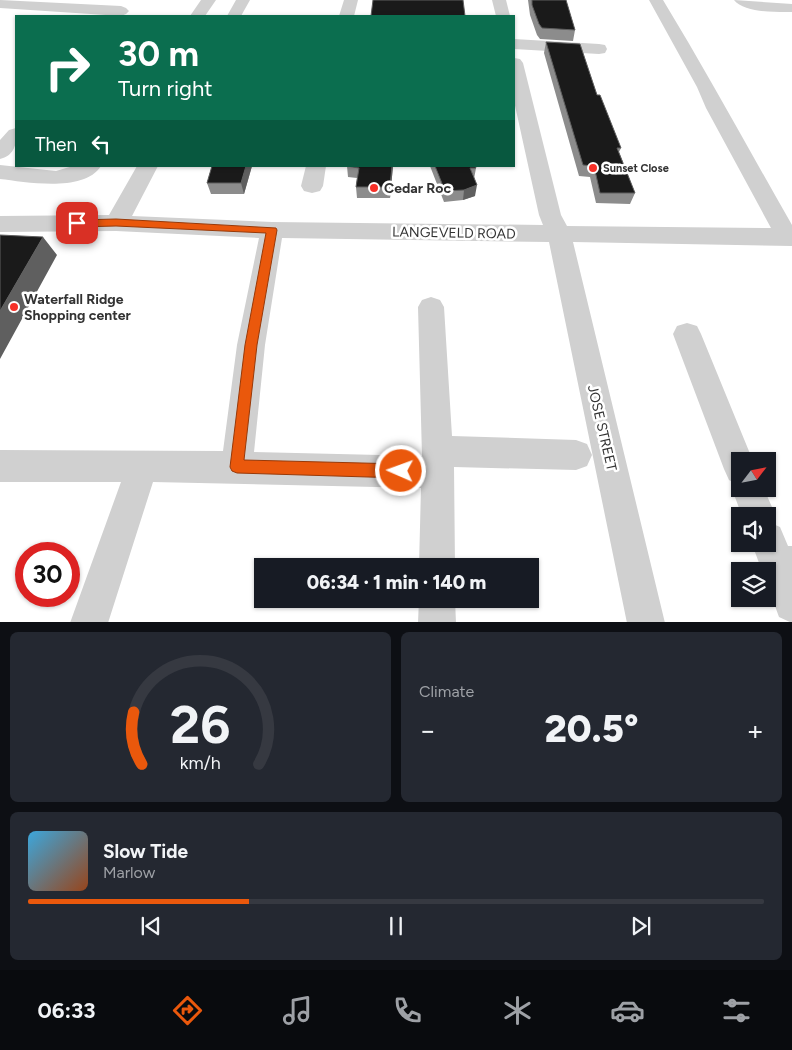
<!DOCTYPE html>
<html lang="en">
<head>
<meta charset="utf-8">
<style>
  body { margin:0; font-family:Figtree,sans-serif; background:#242831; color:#f1f3f6; height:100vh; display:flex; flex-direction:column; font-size:19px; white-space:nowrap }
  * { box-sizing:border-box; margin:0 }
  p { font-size:16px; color:#9ea1a6 }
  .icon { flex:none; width:28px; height:28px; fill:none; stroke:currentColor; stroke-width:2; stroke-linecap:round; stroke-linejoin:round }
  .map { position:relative; height:622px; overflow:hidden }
  .panel { display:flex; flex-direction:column; gap:10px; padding:10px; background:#0d0f14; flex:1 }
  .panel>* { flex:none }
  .hud { position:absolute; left:15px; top:15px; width:500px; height:152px; border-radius:0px; box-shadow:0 1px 4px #0004; background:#0b6e4f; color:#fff; overflow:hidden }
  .needle { width:32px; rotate:58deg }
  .fabs { position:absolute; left:731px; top:452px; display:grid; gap:10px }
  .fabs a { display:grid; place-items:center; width:45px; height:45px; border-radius:0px; background:#171b24; box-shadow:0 1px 4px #0004; font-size:25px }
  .speed { position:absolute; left:15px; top:542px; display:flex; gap:10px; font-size:25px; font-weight:700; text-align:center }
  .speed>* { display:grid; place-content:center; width:65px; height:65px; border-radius:50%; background:#171b24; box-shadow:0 1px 4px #0004; line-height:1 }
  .speed .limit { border:8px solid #d22; background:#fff; color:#111 }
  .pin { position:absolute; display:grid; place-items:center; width:42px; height:42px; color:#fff; margin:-21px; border-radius:10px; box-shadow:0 2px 8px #0006 }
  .me { position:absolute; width:55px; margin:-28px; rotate:272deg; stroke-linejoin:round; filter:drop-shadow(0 0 4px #0008) }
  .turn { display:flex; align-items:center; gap:18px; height:105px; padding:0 20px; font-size:22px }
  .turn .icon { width:65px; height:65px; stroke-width:2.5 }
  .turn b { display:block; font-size:35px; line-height:42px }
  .then { display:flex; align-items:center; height:48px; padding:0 20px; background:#0003; gap:10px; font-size:19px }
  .big { font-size:38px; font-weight:800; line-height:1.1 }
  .panel .widget { flex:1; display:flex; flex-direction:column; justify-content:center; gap:8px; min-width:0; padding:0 18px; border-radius:8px; background:#242831 }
  .panel .dial { align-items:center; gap:0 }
  .dial svg { height:130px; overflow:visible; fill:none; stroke:#363941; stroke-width:7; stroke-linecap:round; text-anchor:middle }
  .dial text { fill:#f1f3f6; stroke:none }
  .song { display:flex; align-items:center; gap:15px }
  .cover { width:60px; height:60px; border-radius:8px; background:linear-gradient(135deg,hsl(200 70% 55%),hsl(20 70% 35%)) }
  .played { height:5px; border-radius:2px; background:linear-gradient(90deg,#ea580c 30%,#363941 30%) }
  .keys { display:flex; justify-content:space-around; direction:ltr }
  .heat { display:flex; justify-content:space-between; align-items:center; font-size:28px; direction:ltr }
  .panel .tiles { flex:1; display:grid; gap:10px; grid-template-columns:1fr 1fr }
  .widget:last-child { grid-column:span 2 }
  .trip { position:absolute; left:254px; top:558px; width:285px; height:50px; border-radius:0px; background:#171b24; box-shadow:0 1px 4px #0004; font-weight:800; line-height:50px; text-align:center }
  .menu { display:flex; height:80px; justify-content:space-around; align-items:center; background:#090b0e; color:#9ea1a6 }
  .menu .icon { width:35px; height:35px }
  .menu .selected { color:#ea580c }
  .menu b { font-size:22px; color:#f1f3f6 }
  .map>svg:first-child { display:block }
</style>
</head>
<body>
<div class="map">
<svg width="792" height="623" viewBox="0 0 792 623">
  <rect width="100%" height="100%" fill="#fff"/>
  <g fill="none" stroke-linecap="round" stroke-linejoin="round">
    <path fill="#d0d0d0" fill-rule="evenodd" d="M0 0 121 6 126 8 129 11 126 14 121 16 0 8Z
      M201 0H216L205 16H190Z
      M236 0H250L241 16H227Z
      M344 0H358L354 16H339Z
      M492 0H506L510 16H496Z
      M649 0H663C708 74 749 150 792 225V246L573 242 665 623H627L549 242 282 238 265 345 254 452 422 456 418 307 422 300 431 297 440 300 444 307 452 436 576 440 587 444 592 455 587 466 576 470 454 467 455 566H419L421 488 153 482 108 623H70L121 482H0V450L223 451 237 345 259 238 116 231 0 232V216L109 215 137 166H158L132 216 272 222 543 225 539 215 514 101V58L520 59 523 63 561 215 567 226 771 228 706 108 697 87Z
      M734 0 792 4V12C777 12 744 13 734 0Z
      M514 39 599 44 605 45 607 49 605 53 599 54 514 49Z
      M16 128C17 142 16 155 0 159V140L9 130Z
      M0 165 56 171 73 166H101C84 193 26 182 0 179Z
      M306 166H326L323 186 320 191 312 193 304 191 301 186Z
      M687 323 697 326 701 334 753 461H740V489H764L776 516 773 524 780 527 788 546H792V623L779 617 768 587V571H762L752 544H768V516H742L732 489 734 483 729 480 724 469 673 334 677 326Z
      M419 599H455L456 623H418Z"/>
  </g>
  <path fill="#8c8c8c" d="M528 0H566L575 30 573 41 540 39 537 35 530 15Z
    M546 42 597 95 621 148 619 152 635 193 630 204 596 203 590 177 579 176 544 53Z
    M212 166H252L244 194H211L207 183Z
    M347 166H393L390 198H357L356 187 357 178 348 177Z
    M430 166H475L476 168 474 179 475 196 463 200 444 202Z"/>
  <path fill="#5f5f5f" d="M246 166H252L244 194 241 183Z
    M392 166H393L390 198V187Z
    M477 185 475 196 463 200 464 190Z
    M43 237 57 255 0 359V311Z"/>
  <path fill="#1a1a1a" stroke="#5f5f5f" d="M373 0H463L465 16H371Z
    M532 0H566L575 30 542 28 539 24 532 5Z
    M546 42 580 44 597 95H600L621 148H617L635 193H600L594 166 583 165Z
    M212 166H246L241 183H207Z
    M347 166H392L390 187H356L359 168Z
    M435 166H475L476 168H470L477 185 464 190 445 191Z
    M0 235 43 237 0 311Z"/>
  <path fill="#ea580c" stroke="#983908" d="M116 219 276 228 277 230 257 345 244 460 401 464 406 466 408 471 406 476 401 478 237 473 232 471 230 467 245 345 266 233 116 226 77 227 72 223 77 220Z"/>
  <g fill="#f63028" stroke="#fff" stroke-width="2">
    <circle cx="593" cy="168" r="5"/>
    <circle cx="374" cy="188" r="5"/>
    <circle cx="14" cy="307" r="5"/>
  </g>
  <g text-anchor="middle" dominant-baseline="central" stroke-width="5" stroke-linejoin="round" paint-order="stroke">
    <g font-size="11" font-weight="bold" fill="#333" stroke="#fff" text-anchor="start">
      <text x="603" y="168">Sunset Close</text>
    </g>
    <g font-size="14" font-weight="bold" fill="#333" stroke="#fff" text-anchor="start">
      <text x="384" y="188">Cedar Roc</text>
      <text x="24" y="299">Waterfall Ridge<tspan x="24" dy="16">Shopping center</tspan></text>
    </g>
    <g font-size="14" fill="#333" stroke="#fff">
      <text transform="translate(454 233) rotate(1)">LANGEVELD ROAD</text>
      <text transform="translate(602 428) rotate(77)">JOSE STREET</text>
    </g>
  </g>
</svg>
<div class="fabs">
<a><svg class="needle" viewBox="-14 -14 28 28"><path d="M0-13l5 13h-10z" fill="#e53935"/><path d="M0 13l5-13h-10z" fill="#9ea1a6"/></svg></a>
<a><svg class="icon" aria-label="sound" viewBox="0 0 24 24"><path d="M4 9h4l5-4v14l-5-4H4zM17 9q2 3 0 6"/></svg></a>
<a><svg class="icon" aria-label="layers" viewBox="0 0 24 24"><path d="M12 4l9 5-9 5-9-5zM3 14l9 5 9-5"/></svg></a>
</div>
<div class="speed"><div class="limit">30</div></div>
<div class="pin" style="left:77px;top:223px;background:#d93025"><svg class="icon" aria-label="arrive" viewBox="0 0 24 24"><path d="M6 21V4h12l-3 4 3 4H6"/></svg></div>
<svg class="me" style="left:401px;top:471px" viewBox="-20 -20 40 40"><circle r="17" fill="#ea580c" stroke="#fff" stroke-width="3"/><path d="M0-11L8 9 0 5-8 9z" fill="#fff"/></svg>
<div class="trip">06:34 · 1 min · 140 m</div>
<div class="hud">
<div class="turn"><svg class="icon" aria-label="right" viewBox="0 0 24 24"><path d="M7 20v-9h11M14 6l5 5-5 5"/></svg><div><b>30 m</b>Turn right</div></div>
<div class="then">Then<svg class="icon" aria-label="left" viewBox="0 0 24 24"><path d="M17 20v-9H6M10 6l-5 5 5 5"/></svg></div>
</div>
</div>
<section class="panel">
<div class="tiles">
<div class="widget dial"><svg viewBox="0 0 100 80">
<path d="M14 69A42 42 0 1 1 86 69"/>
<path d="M14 69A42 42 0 0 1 9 37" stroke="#ea580c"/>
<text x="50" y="56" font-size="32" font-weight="700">26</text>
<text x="50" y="72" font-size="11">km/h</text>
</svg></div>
<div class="widget"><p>Climate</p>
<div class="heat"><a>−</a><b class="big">20.5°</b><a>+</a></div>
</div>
<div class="widget">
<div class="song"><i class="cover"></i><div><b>Slow Tide</b><p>Marlow</p></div></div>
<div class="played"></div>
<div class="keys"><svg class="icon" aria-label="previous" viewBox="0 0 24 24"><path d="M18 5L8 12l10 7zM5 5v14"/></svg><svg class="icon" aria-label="pause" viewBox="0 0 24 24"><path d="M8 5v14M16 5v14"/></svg><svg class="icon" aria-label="next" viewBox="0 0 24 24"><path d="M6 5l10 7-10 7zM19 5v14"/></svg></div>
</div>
</div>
</section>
<nav class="menu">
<b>06:33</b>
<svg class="icon selected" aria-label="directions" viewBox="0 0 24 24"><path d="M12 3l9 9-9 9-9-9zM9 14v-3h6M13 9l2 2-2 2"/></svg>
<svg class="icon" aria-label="music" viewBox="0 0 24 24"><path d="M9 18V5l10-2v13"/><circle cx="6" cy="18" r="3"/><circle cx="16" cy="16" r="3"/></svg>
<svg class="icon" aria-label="phone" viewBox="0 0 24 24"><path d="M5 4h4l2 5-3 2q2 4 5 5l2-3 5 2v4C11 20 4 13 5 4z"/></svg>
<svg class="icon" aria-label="climate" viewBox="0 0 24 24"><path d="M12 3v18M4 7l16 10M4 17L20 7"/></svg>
<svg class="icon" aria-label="car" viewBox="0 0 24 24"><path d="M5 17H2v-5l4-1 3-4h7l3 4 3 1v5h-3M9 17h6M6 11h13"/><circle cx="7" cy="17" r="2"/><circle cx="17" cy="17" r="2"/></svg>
<svg class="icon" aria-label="filters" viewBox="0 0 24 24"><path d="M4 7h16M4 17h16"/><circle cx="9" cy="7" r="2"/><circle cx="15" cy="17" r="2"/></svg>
</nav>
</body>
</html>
